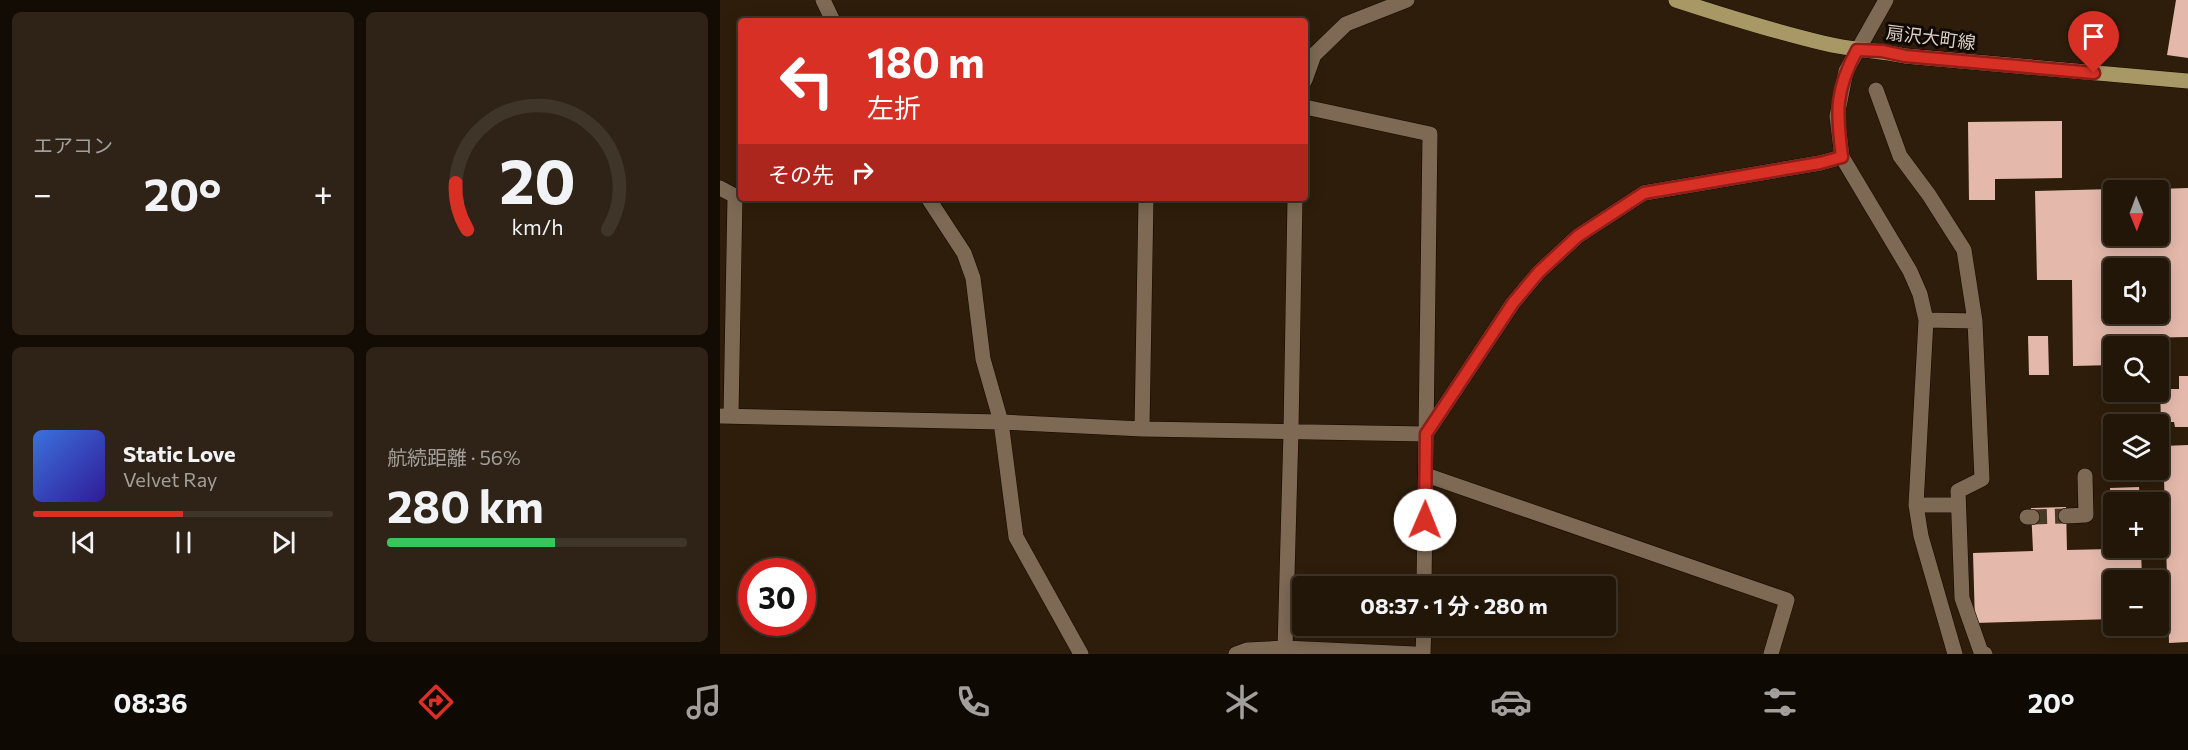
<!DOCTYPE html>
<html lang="ja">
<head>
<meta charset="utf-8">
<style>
  body { margin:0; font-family:Commissioner,"Noto Sans JP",sans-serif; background:#2e2316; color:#f1f3f6; height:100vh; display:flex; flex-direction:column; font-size:22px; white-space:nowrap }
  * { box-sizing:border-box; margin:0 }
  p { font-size:20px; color:#a29f9c }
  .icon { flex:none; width:33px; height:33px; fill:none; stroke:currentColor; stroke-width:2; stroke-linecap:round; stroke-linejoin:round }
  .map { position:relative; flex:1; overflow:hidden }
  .details { display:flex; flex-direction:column; gap:12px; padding:12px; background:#130c04; width:720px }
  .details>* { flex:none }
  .top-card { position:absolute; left:18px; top:18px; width:570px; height:183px; border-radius:6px; box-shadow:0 3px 15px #0003,0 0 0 2px #3f3529; background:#d93025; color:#fff; overflow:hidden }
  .needle { width:39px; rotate:179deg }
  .tools { position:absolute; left:1383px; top:180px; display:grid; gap:12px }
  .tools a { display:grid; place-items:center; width:66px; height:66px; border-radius:6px; background:#221608; box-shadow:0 3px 15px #0003,0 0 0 2px #3f3529; font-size:30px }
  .speed { position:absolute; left:18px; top:558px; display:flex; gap:12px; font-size:30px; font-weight:700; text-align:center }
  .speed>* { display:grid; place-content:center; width:78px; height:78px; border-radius:50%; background:#221608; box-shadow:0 3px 15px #0003,0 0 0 2px #3f3529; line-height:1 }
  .speed .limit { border:9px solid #d22; background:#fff; color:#111 }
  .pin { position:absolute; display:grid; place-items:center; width:51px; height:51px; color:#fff; margin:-62px -26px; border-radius:50% 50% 50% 0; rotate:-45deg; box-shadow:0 0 6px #0007 }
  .pin .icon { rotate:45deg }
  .me { position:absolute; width:66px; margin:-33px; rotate:1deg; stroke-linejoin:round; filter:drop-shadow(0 0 4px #0008) }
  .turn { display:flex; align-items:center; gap:21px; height:126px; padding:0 30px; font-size:27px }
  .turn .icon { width:78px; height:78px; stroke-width:2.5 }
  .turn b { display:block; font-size:42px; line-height:51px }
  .then { display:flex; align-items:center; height:57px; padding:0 30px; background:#0003; gap:12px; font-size:22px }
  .big { font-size:45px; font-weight:700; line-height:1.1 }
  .details .widget { flex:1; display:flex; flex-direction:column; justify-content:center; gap:9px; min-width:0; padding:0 21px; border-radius:9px; background:#2e2316 }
  .details .dial { align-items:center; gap:0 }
  .dial svg { height:156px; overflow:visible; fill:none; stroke:#3f3529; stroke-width:7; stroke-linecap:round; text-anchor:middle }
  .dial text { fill:#f1f3f6; stroke:none }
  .song { display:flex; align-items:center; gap:18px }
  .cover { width:72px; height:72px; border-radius:9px; background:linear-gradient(135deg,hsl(220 70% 55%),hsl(250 70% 35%)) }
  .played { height:6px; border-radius:3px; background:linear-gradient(90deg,#d93025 50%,#3f3529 50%) }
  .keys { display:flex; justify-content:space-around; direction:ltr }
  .heat { display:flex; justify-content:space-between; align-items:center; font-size:33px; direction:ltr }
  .charge { height:9px; border-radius:4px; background:linear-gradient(90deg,#34c759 56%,#3f3529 0) }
  .details .tiles { flex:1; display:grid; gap:12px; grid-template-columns:repeat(2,1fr) }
  .trip { position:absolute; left:572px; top:576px; width:324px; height:60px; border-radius:6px; background:#221608; box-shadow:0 3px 15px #0003,0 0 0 2px #3f3529; font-weight:700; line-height:60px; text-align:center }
  .dock { display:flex; height:96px; justify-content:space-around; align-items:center; background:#0e0903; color:#a29f9c }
  .dock .icon { width:42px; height:42px }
  .dock .active { color:#d93025 }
  .dock b { font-size:27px; color:#f1f3f6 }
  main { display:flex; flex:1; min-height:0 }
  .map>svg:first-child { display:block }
</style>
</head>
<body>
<main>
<section class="details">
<div class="tiles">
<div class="widget"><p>エアコン</p>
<div class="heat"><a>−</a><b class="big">20°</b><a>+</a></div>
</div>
<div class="widget dial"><svg viewBox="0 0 100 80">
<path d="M14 69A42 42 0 1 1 86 69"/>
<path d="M14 69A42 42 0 0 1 8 45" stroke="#d93025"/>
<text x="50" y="56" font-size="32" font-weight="700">20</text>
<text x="50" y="72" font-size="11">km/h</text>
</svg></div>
<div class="widget">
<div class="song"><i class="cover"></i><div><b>Static Love</b><p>Velvet Ray</p></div></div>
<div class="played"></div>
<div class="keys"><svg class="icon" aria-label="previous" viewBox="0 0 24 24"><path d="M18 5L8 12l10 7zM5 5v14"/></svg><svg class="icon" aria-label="pause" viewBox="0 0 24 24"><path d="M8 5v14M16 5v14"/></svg><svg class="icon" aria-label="next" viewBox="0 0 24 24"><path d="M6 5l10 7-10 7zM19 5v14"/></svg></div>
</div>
<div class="widget"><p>航続距離 · 56%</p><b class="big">280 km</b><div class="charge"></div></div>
</div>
</section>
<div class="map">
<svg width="1468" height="654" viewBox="0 0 1468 654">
  <rect width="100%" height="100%" fill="#2e1d0a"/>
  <path fill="#e4b9ac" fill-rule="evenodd" d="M1456 0H1468V58L1447 55Z
    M1342 121V178L1275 179V200H1249L1248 122Z
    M1468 188V337L1418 338 1419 346H1394V365L1353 366 1352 280H1317L1315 191 1394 189V236H1438V189ZM1394 268H1438V314H1394Z
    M1308 336H1328L1329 375H1309Z
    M1459 376H1468V427H1455L1454 422H1441L1440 389H1459Z
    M1468 445V642L1449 643 1443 446Z
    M1419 487 1420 502H1394V548H1421L1422 580H1394V619L1255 623 1253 553 1313 551 1311 508 1346 507 1347 550 1391 549 1390 488Z"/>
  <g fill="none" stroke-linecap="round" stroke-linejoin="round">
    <path stroke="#483826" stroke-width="15" stroke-dasharray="15 8" stroke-linecap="butt" d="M1312 517 1346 516"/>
    <defs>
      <path id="minor" d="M103 0 113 21
        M1166 0 1126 71 1117 116 1122 157 1190 271 1200 294 1206 320 1196 505 1201 536 1235 654
        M585 80 594 55 626 24 687 0
        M1156 90 1180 156 1209 195 1244 250 1255 321 1262 479 1238 491 1242 598 1261 652 1265 654
        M585 107 710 134 704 586
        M0 188 15 196 11 416
        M208 198 244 253 253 278 263 359 281 422 296 537 361 654
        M1206 320 1255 321
        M0 416 281 422 422 429 706 434
        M422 429 426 198
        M706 434 793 303 819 272 858 236 924 193 1100 163 1122 157
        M706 475 1067 600 1051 654
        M1196 505H1238
        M1346 516 1366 515 1365 476
        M1307 517H1312
        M565 648 571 431 575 198
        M516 654 527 650 565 648 695 654
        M703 654 704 626"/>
      <path id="major" d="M956 0C1005 16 1053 31 1103 43 1130 50 1157 50 1185 56L1468 81"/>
    </defs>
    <use href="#minor" stroke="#150700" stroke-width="16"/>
    <use href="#major" stroke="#150700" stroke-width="16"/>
    <use href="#minor" stroke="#7d6954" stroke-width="15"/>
    <use href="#major" stroke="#a89865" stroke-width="15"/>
  </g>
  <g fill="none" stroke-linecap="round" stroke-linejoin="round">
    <defs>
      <path id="route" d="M705 520 706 434 793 303 819 272 858 236 924 193 1100 163 1122 157C1116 112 1115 90 1137 50L1162 51 1185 56 1374 73"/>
    </defs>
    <use href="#route" stroke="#8d1f18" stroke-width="15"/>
    <use href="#route" stroke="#d93025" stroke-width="10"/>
  </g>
  <g text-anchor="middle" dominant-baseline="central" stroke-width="6" stroke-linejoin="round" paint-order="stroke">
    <g font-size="18" fill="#dcd1c5" stroke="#100903">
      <text transform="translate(1211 37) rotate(7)">扇沢大町線</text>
    </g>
  </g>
</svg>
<div class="tools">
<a><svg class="needle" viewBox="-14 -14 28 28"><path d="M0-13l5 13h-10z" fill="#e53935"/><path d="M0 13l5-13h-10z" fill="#a29f9c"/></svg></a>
<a><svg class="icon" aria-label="sound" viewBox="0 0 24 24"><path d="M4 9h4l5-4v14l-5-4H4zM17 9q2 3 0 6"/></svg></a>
<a><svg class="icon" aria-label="search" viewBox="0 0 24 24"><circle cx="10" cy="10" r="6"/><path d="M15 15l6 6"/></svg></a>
<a><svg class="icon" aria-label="layers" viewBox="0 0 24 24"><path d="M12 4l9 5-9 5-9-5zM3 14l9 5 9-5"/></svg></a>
<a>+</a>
<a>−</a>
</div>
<div class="speed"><div class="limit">30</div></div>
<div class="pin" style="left:1374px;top:73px;background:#d93025"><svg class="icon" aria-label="arrive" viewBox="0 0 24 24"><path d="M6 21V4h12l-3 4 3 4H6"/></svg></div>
<svg class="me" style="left:705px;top:520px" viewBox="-20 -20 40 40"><circle r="19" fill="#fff"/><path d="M0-13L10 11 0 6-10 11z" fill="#d93025"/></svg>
<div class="trip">08:37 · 1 分 · 280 m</div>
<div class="top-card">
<div class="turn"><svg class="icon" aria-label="left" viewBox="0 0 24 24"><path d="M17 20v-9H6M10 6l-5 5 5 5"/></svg><div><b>180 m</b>左折</div></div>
<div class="then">その先<svg class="icon" aria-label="right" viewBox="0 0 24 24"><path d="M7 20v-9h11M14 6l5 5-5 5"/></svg></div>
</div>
</div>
</main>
<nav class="dock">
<b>08:36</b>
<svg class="icon active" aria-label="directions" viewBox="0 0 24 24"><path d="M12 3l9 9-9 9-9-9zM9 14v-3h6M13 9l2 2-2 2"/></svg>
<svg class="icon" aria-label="music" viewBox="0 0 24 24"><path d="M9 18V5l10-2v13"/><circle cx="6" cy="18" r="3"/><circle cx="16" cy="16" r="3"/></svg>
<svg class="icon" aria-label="phone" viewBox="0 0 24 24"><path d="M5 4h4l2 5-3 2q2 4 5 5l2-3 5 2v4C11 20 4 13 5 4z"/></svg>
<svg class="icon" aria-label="climate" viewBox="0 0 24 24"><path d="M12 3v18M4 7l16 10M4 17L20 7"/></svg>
<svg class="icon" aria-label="car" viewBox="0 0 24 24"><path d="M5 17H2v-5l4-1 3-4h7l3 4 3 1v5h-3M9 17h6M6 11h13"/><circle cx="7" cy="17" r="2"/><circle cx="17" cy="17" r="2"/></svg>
<svg class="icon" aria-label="filters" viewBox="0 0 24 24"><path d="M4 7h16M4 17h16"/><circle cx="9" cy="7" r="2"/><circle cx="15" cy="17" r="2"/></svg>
<b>20°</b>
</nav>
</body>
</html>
